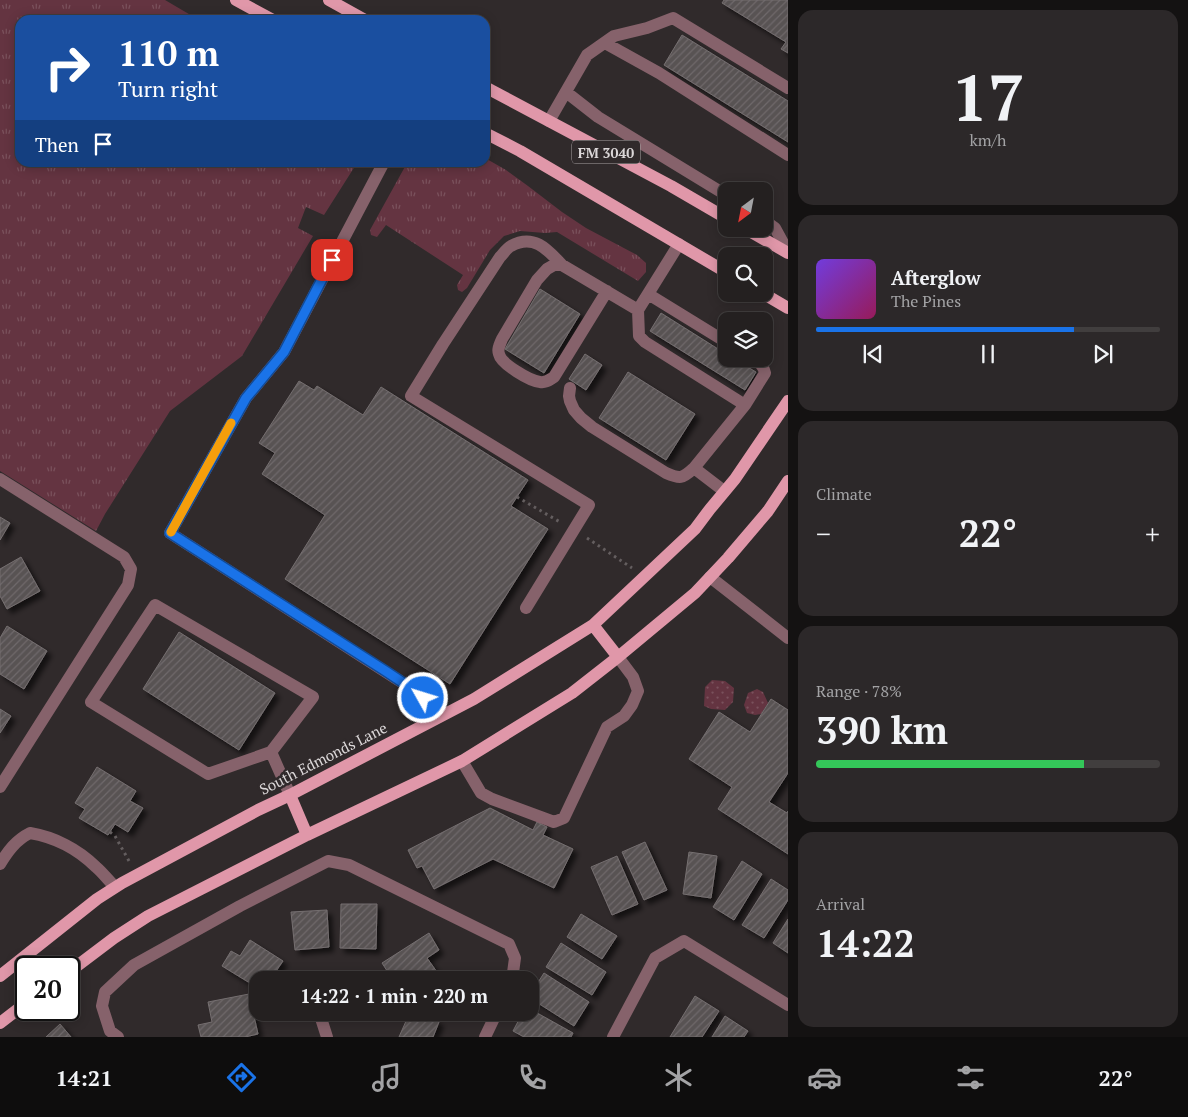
<!DOCTYPE html>
<html lang="en">
<head>
<meta charset="utf-8">
<style>
  body { margin:0; font-family:"PT Serif",serif; background:#2c2829; color:#f1f3f6; height:100vh; display:flex; flex-direction:column; font-size:19px; white-space:nowrap }
  * { box-sizing:border-box; margin:0 }
  p { font-size:16px; color:#a3a3a5 }
  .icon { flex:none; width:28px; height:28px; fill:none; stroke:currentColor; stroke-width:2; stroke-linecap:round; stroke-linejoin:round }
  .map { position:relative; flex:1; overflow:hidden }
  .panel { display:flex; flex-direction:column; gap:10px; padding:10px; background:#141212; width:400px }
  .panel>* { flex:none }
  .guide { position:absolute; left:15px; top:15px; width:475px; height:152px; border-radius:15px; box-shadow:0 2px 12px #0003,0 0 0 1px #413e3e; background:#1a4fa0; color:#fff; overflow:hidden }
  .needle { width:32px; rotate:212deg }
  .buttons { position:absolute; left:718px; top:182px; display:grid; gap:10px }
  .buttons a { display:grid; place-items:center; width:55px; height:55px; border-radius:10px; background:#242020; box-shadow:0 2px 12px #0003,0 0 0 1px #413e3e; font-size:25px }
  .speed { position:absolute; left:15px; top:956px; display:flex; gap:10px; font-size:25px; font-weight:700; text-align:center }
  .speed>* { display:grid; place-content:center; width:65px; height:65px; border-radius:50%; background:#242020; box-shadow:0 2px 12px #0003,0 0 0 1px #413e3e; line-height:1 }
  .speed .limit { border:2px solid #111; border-radius:8px; background:#fff; color:#111 }
  .pin { position:absolute; display:grid; place-items:center; width:42px; height:42px; color:#fff; margin:-21px; border-radius:10px; box-shadow:0 2px 8px #0006 }
  .me { position:absolute; width:55px; margin:-28px; rotate:309deg; stroke-linejoin:round; filter:drop-shadow(0 0 4px #0008) }
  .turn { display:flex; align-items:center; gap:18px; height:105px; padding:0 20px; font-size:22px }
  .turn .icon { width:65px; height:65px; stroke-width:2.5 }
  .turn b { display:block; font-size:35px; line-height:42px }
  .then { display:flex; align-items:center; height:48px; padding:0 20px; background:#0003; gap:10px; font-size:19px }
  .big { font-size:38px; font-weight:700; line-height:1.1 }
  .panel .tile { flex:1; display:flex; flex-direction:column; justify-content:center; gap:8px; min-width:0; padding:0 18px; border-radius:15px; background:#2c2829 }
  .panel .dial { align-items:center; gap:0 }
  .dial b { font-size:65px; line-height:1 }
  .song { display:flex; align-items:center; gap:15px }
  .cover { width:60px; height:60px; border-radius:8px; background:linear-gradient(135deg,hsl(260 70% 55%),hsl(330 70% 35%)) }
  .played { height:5px; border-radius:2px; background:linear-gradient(90deg,#1a73e8 75%,#413e3e 75%) }
  .keys { display:flex; justify-content:space-around; direction:ltr }
  .heat { display:flex; justify-content:space-between; align-items:center; font-size:28px; direction:ltr }
  .charge { height:8px; border-radius:4px; background:linear-gradient(90deg,#34c759 78%,#413e3e 0) }
  .trip { position:absolute; left:249px; top:971px; width:290px; height:50px; border-radius:15px; background:#242020; box-shadow:0 2px 12px #0003,0 0 0 1px #413e3e; font-weight:700; line-height:50px; text-align:center }
  .tab-bar { display:flex; height:80px; justify-content:space-around; align-items:center; background:#0e0d0d; color:#a3a3a5 }
  .tab-bar .icon { width:35px; height:35px }
  .tab-bar .active { color:#1a73e8 }
  .tab-bar b { font-size:22px; color:#f1f3f6 }
  main { display:flex; flex:1; min-height:0 }
  .map>svg:first-child { display:block }
</style>
</head>
<body>
<main>
<div class="map">
<svg width="788" height="1037" viewBox="0 0 788 1037">
  <defs>
    <pattern id="grass-tufts" width="24" height="20" patternUnits="userSpaceOnUse" patternTransform="scale(1.25)"><rect width="24" height="20" fill="#643441"/><path d="M3 7l-1-3M5 7V3M7 7l1-3M15 17l-1-3M17 17v-4M19 17l1-3" fill="none" stroke="#7a515c"/></pattern>
    <pattern id="park-dots" width="8" height="8" patternUnits="userSpaceOnUse" patternTransform="scale(1.25)"><rect width="8" height="8" fill="#643441"/><path d="M2 2h.1M6 6h.1" fill="none" stroke="#7a515c" stroke-width="1.8" stroke-linecap="round"/></pattern>
    <pattern id="building-hatch" width="6" height="6" patternUnits="userSpaceOnUse" patternTransform="scale(1.25)"><rect width="6" height="6" fill="#585253"/><path d="M-1 1l2-2M0 6l6-6M5 7l2-2" fill="none" stroke="#6f6a6b"/></pattern>
    <filter id="shadow"><feDropShadow dx="4.5" dy="4.5" stdDeviation="2.5" flood-color="#0009"/></filter>
  </defs>
  <rect width="100%" height="100%" fill="#302a2b"/>
  <path fill="url(#grass-tufts)" d="M0 0H165L199 20H20V162L357 163 324 215 306 207 298 228 313 236 242 356 170 411 105 514 96 531 0 471Z
    M485 158 506 170 528 186 562 212 586 228 637 255 646 263V272L638 281 557 232 545 233 520 231 504 236 490 250 467 288 462 292 458 290 457 285 463 275 386 225 377 237 371 235 370 230 407 163 485 162Z"/>
  <path fill="url(#park-dots)" d="M712 680 725 681 734 688 733 702 725 710 711 709 704 706 705 687Z
    M757 689 763 692 768 703 761 714 755 715 747 713 744 705 748 693Z"/>
  <path fill="url(#building-hatch)" stroke="#756f70" filter="url(#shadow)" d="M724 0H788V53L781 49 786 42 722 3Z
    M682 35 788 101V142L664 65Z
    M540 289 580 314 544 373 505 349Z
    M661 313 726 354V359H734L756 372 745 390 650 331Z
    M585 354 602 365 586 390 569 379Z
    M628 372 695 414 666 460 599 418Z
    M299 381 314 390 317 386 363 415 381 387 528 480 511 506 548 529 450 684 285 579 325 515 262 474 275 453 259 443Z
    M0 517 10 523 0 540Z
    M21 557 40 591 7 609 0 596V569Z
    M7 626 47 651 24 689 0 674V638Z
    M179 632 275 693 239 750 143 689Z
    M771 699 788 710V773L769 802 787 813 788 811V854L718 809 732 787 689 759 719 712 750 732Z
    M0 709 11 716 0 733Z
    M97 767 136 791 130 801 143 808 128 832 115 824 108 835 79 818 85 809 75 803Z
    M490 808 533 830 537 822 547 827 543 835 573 849 554 888 493 859 434 889 422 866 417 868 408 850Z
    M645 842 667 890 644 900 622 852Z
    M689 852 717 856 711 898 683 894Z
    M617 856 638 904 612 915 591 867Z
    M742 861 762 874 734 920 713 907Z
    M771 879 788 890V900L764 938 742 925Z
    M341 904H377L376 949 340 948Z
    M327 910 329 947 295 950 291 912Z
    M581 914 617 936 602 959 567 937Z
    M788 919V953L773 943Z
    M429 933 439 950 427 958 437 972 424 980H393L382 963Z
    M250 940 283 961 270 980H258V988L222 966 231 951 240 956Z
    M561 943 606 972 592 995 546 967Z
    M544 973 589 1002 574 1026 530 998V995Z
    M249 994 258 1034 245 1037H201L198 1025 212 1022 208 1002Z
    M695 996 719 1011 702 1037H670Z
    M530 1009 573 1033 571 1037H524L513 1031 523 1012H530Z
    M410 1012H418L439 1022 433 1037H399Z
    M725 1016 748 1031 744 1037H712Z
    M60 1024 71 1037H46Z"/>
  <g fill="none" stroke-linecap="round" stroke-linejoin="round">
    <path stroke="#645e5f" stroke-width="3" stroke-dasharray="2.5 4" stroke-linecap="butt" d="M517 497 560 522
      M587 538 632 568
      M110 832 115 836 129 861"/>
    <path stroke="#86626b" stroke-width="12" d="M605 43 659 73 788 155
      M566 92 598 117 726 195
      M549 121 587 55 614 36 647 28 673 18 788 88
      M384 162 284 352 246 398 170 533 417 692 423 698 434 719
      M764 220 775 228 788 252
      M607 291 554 377C549 380 546 383 540 382 530 381 501 364 499 354 497 349 500 344 502 339L537 280 547 269 554 265H562L638 310 679 244
      M648 294 726 342
      M638 310 639 336 645 342 745 405 694 468 724 491
      M570 388 569 396 570 401 574 410 581 418 592 427 666 473C680 479 682 479 694 468
      M745 405 765 373C763 365 760 363 753 359
      M0 479 124 557 131 569 128 585 0 787
      M710 577 788 638
      M526 608 589 505 411 396 443 344 500 257C503 254 507 248 511 246 534 233 548 250 562 265
      M271 752 208 774 91 702 155 605 313 697 271 752 290 795
      M462 761 481 793 492 799 554 822 564 818 607 727 624 716 632 705 638 691 633 677 618 657
      M0 864C8 851 16 840 30 833 54 837 78 849 96 867 103 873 109 881 115 887
      M319 1012 327 1037
      M118 1037 110 1031 102 1006 105 992 134 965 240 906 328 861 349 865 509 944 515 958 512 980
      M485 1037 497 1012
      M613 1037 655 958 684 941 788 1005"/>
    <path stroke="#e097a9" stroke-width="12" d="M236 0 273 20
      M329 0 365 20
      M485 87 671 186 726 218
      M485 133 520 151 726 272
      M746 229 788 253
      M764 294 788 308
      M593 625 618 657
      M290 795 307 835
      M69 972 114 938 148 916 307 835 462 761 572 693 618 657 695 593 728 558 768 511 788 481
      M0 976 97 899 122 883 258 810 290 795 474 699 593 625 695 529 710 509 735 479 788 401
      M0 1023 26 1003"/>
  </g>
  <g fill="none" stroke-linecap="round" stroke-linejoin="round">
    <defs>
      <path id="route" d="M332 260 284 352 246 398 170 533 387 672 417 692 423 698"/>
    </defs>
    <use href="#route" stroke="#114b97" stroke-width="12"/>
    <use href="#route" stroke="#1a73e8" stroke-width="9"/>
    <path stroke="#f59e0b" stroke-width="9" d="M171 532 231 423"/>
  </g>
  <g text-anchor="middle" dominant-baseline="central" stroke-width="5" stroke-linejoin="round" paint-order="stroke">
    <rect fill="#302a2b" stroke="#a8a3a4" stroke-width="1" x="572" y="140.5" width="68" height="23" rx="4"/>
    <g font-size="14" font-weight="bold" fill="#dbd7d8">
      <text x="606" y="152">FM 3040</text>
    </g>
    <g font-size="15" fill="#dbd7d8" stroke="#302a2b">
      <text transform="translate(323 758) rotate(-27)">South Edmonds Lane</text>
    </g>
  </g>
</svg>
<div class="buttons">
<a><svg class="needle" viewBox="-14 -14 28 28"><path d="M0-13l5 13h-10z" fill="#e53935"/><path d="M0 13l5-13h-10z" fill="#a3a3a5"/></svg></a>
<a><svg class="icon" aria-label="search" viewBox="0 0 24 24"><circle cx="10" cy="10" r="6"/><path d="M15 15l6 6"/></svg></a>
<a><svg class="icon" aria-label="layers" viewBox="0 0 24 24"><path d="M12 4l9 5-9 5-9-5zM3 14l9 5 9-5"/></svg></a>
</div>
<div class="speed"><div class="limit">20</div></div>
<div class="pin" style="left:332px;top:260px;background:#d93025"><svg class="icon" aria-label="arrive" viewBox="0 0 24 24"><path d="M6 21V4h12l-3 4 3 4H6"/></svg></div>
<svg class="me" style="left:423px;top:698px" viewBox="-20 -20 40 40"><circle r="17" fill="#1a73e8" stroke="#fff" stroke-width="3"/><path d="M0-11L8 9 0 5-8 9z" fill="#fff"/></svg>
<div class="trip">14:22 · 1 min · 220 m</div>
<div class="guide">
<div class="turn"><svg class="icon" aria-label="right" viewBox="0 0 24 24"><path d="M7 20v-9h11M14 6l5 5-5 5"/></svg><div><b>110 m</b>Turn right</div></div>
<div class="then">Then<svg class="icon" aria-label="arrive" viewBox="0 0 24 24"><path d="M6 21V4h12l-3 4 3 4H6"/></svg></div>
</div>
</div>
<section class="panel">
<div class="tile dial"><b>17</b><p>km/h</p></div>
<div class="tile">
<div class="song"><i class="cover"></i><div><b>Afterglow</b><p>The Pines</p></div></div>
<div class="played"></div>
<div class="keys"><svg class="icon" aria-label="previous" viewBox="0 0 24 24"><path d="M18 5L8 12l10 7zM5 5v14"/></svg><svg class="icon" aria-label="pause" viewBox="0 0 24 24"><path d="M8 5v14M16 5v14"/></svg><svg class="icon" aria-label="next" viewBox="0 0 24 24"><path d="M6 5l10 7-10 7zM19 5v14"/></svg></div>
</div>
<div class="tile"><p>Climate</p>
<div class="heat"><a>−</a><b class="big">22°</b><a>+</a></div>
</div>
<div class="tile"><p>Range · 78%</p><b class="big">390 km</b><div class="charge"></div></div>
<div class="tile"><p>Arrival</p><b class="big">14:22</b></div>
</section>
</main>
<nav class="tab-bar">
<b>14:21</b>
<svg class="icon active" aria-label="directions" viewBox="0 0 24 24"><path d="M12 3l9 9-9 9-9-9zM9 14v-3h6M13 9l2 2-2 2"/></svg>
<svg class="icon" aria-label="music" viewBox="0 0 24 24"><path d="M9 18V5l10-2v13"/><circle cx="6" cy="18" r="3"/><circle cx="16" cy="16" r="3"/></svg>
<svg class="icon" aria-label="phone" viewBox="0 0 24 24"><path d="M5 4h4l2 5-3 2q2 4 5 5l2-3 5 2v4C11 20 4 13 5 4z"/></svg>
<svg class="icon" aria-label="climate" viewBox="0 0 24 24"><path d="M12 3v18M4 7l16 10M4 17L20 7"/></svg>
<svg class="icon" aria-label="car" viewBox="0 0 24 24"><path d="M5 17H2v-5l4-1 3-4h7l3 4 3 1v5h-3M9 17h6M6 11h13"/><circle cx="7" cy="17" r="2"/><circle cx="17" cy="17" r="2"/></svg>
<svg class="icon" aria-label="filters" viewBox="0 0 24 24"><path d="M4 7h16M4 17h16"/><circle cx="9" cy="7" r="2"/><circle cx="15" cy="17" r="2"/></svg>
<b>22°</b>
</nav>
</body>
</html>
